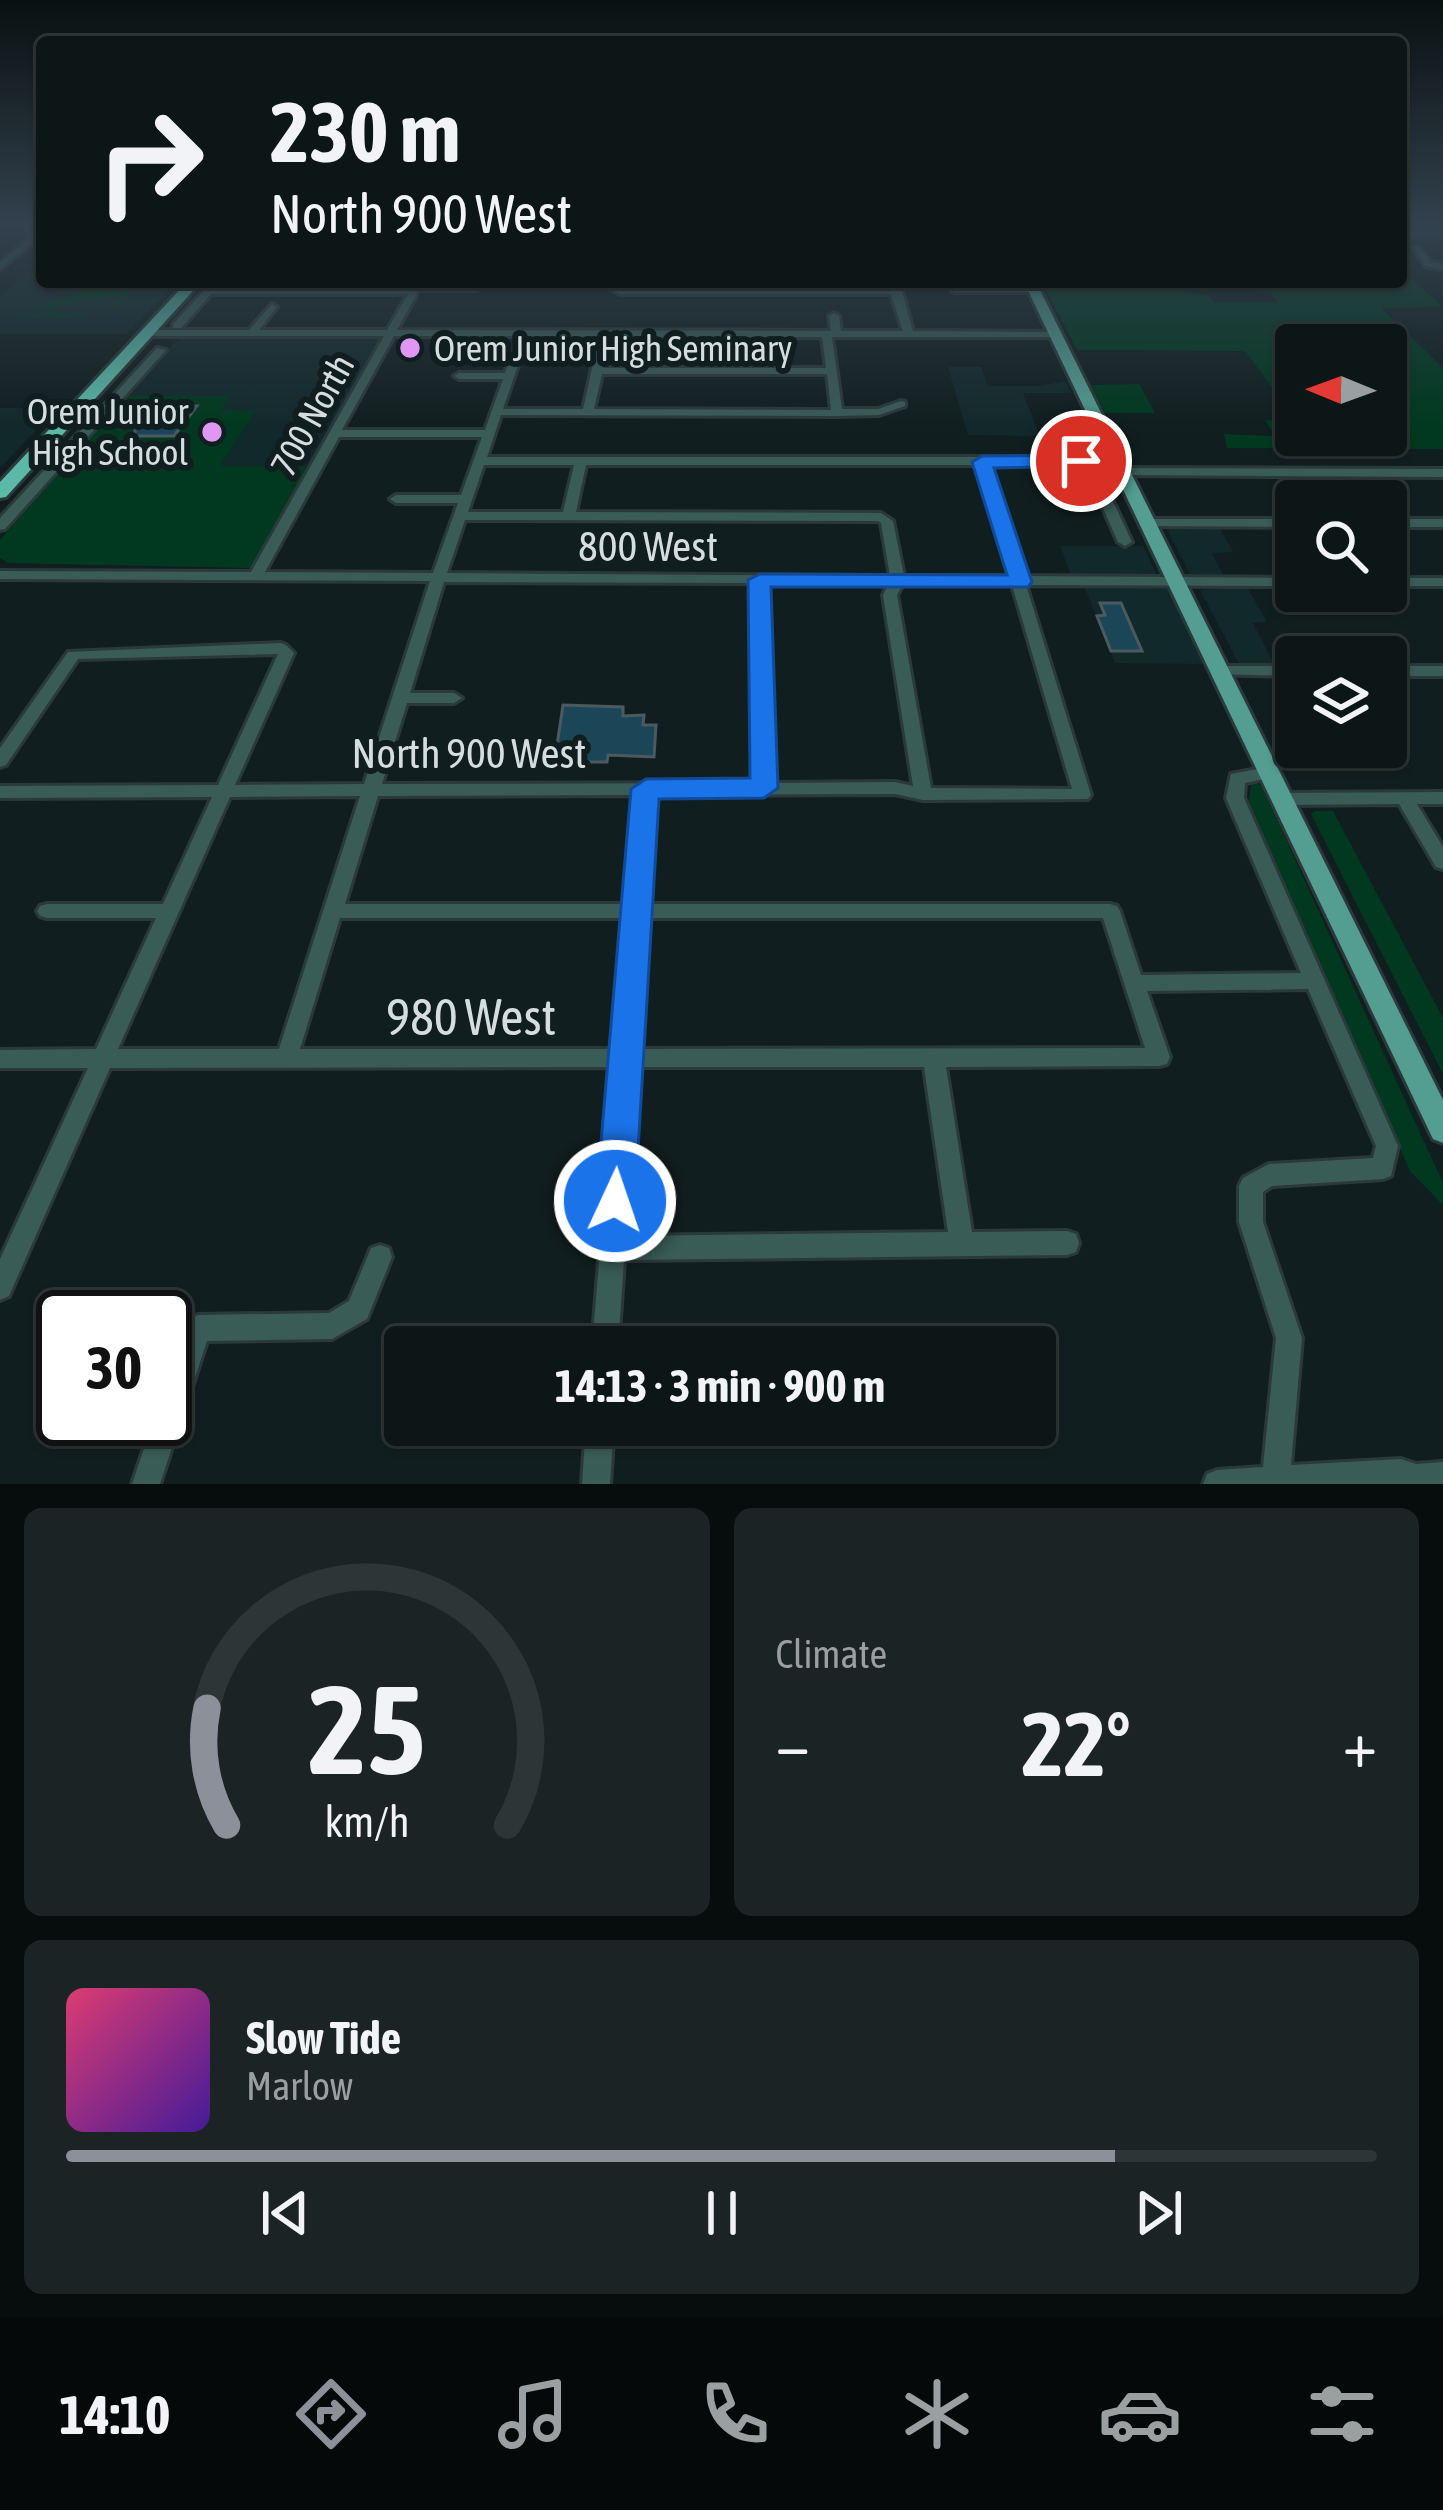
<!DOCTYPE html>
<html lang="en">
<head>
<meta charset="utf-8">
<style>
  body { margin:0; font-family:"Asap Condensed",sans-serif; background:#1b2324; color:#f1f3f6; height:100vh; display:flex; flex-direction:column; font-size:45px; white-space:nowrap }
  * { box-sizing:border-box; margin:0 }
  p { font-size:39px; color:#9a9fa1 }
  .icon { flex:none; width:66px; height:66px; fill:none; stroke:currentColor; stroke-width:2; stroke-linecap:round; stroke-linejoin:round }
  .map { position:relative; height:1484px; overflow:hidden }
  .sheet { display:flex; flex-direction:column; gap:24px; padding:24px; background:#070c0d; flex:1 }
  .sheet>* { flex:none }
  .banner { position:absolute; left:36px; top:36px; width:1371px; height:252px; border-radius:12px; box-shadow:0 3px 9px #0004,0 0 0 3px #2d3536; background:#0d1617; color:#f1f3f6; overflow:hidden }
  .needle { width:78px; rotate:271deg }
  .controls { position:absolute; left:1275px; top:324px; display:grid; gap:24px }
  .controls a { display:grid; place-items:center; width:132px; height:132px; border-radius:12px; background:#0d1617; box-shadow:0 3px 9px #0004,0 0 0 3px #2d3536; font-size:60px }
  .speed { position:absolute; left:36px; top:1290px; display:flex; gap:24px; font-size:60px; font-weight:700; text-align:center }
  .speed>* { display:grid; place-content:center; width:156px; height:156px; border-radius:50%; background:#0d1617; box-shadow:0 3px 9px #0004,0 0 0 3px #2d3536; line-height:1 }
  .speed .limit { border:6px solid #111; border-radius:18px; background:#fff; color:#111 }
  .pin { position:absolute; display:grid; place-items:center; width:102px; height:102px; color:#fff; margin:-51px; border:6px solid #fff; border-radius:50%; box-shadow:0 3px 12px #0007 }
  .me { position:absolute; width:132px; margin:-66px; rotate:3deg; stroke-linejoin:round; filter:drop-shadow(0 0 9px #0008) }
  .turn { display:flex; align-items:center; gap:42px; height:252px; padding:0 36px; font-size:54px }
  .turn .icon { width:156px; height:156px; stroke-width:2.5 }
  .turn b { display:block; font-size:84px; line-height:102px }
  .big { font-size:90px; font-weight:700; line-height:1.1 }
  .sheet .tile { flex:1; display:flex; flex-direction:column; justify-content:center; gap:18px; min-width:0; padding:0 42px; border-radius:18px; background:#1b2324 }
  .sheet .dial { align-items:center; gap:0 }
  .dial svg { height:312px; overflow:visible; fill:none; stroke:#2d3536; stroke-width:7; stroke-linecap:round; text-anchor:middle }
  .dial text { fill:#f1f3f6; stroke:none }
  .song { display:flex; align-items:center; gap:36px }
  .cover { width:144px; height:144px; border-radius:18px; background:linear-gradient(135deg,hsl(340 70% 55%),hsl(260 70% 35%)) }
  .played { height:12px; border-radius:6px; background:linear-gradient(90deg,#8c9099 80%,#2d3536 80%) }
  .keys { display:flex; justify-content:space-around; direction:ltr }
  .heat { display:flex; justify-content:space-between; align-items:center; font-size:66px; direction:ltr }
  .sheet .tiles { flex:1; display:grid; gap:24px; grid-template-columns:1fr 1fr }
  .tile:last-child { grid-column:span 2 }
  .trip { position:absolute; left:384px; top:1326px; width:672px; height:120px; border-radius:12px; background:#0d1617; box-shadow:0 3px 9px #0004,0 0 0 3px #2d3536; font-weight:700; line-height:120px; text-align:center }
  .menu { display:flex; height:192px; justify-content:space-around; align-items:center; background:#050909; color:#9a9fa1 }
  .menu .icon { width:84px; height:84px }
  .menu .selected { color:#8c9099 }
  .menu b { font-size:54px; color:#f1f3f6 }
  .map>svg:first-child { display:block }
</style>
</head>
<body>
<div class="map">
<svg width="1443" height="1484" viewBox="0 0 1443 1484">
  <rect width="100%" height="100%" fill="#111e1f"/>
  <path fill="#12292b" d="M42 262V282H178L126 334H0V296Z
    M180 337 385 338 252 568 8 563 0 558V540Z
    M948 367H981L988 386H1039L1065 381 1071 393H1023L1040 436 968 435Z
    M0 408H57L0 468Z
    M1166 527H1219L1233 552 1212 553 1224 577 1190 574Z
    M1060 546H1143L1157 575H1071Z
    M1247 587 1267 622 1253 623 1274 664H1239L1200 590Z
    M1085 588 1168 589 1205 664 1115 663Z"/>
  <path fill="#00391f" d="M1401 270 1443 307 1381 308 1443 368V449L1227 448 1224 434 1275 436 1265 420 1296 421 1297 436 1386 435V345H1296V419L1245 351 1077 350 1042 282H1127L1207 295 1214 303H1278L1270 292 1241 291 1233 282H1401Z
    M80 282 137 286 144 282 115 310 107 309 127 295 58 306 50 313 94 315 90 317H0L48 313 50 310 32 307 71 296Z
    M1139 384 1155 413H1105L1091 385Z
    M126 396H230L221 410 255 411 220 466 308 467 252 568 8 563 0 558V540Z
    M1252 782 1261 785 1443 1183V1205L1410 1171 1248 803Z
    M1315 811H1333L1443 1018V1074L1311 814Z"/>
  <path fill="#1b4657" stroke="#4c595e" stroke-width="3" d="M160 405 197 406 174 436H135V428H122L135 411Z
    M1100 603H1121L1142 651H1111L1097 616 1105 615Z
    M563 705 623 707V716L644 715 643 725H656L654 757 608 755 607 762H574L575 752H556Z"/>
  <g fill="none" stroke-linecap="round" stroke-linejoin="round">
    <defs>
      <path id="minor" d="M25 221H33L36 240 0 269V262L28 239Z
        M1401 231H1443V237H1401Z
        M1413 247H1419L1431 262 1443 264V270L1425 266Z
        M212 282H220L216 288H411L414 282 477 284 482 287 477 290H419L397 330 831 331 829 316 834 313 839 316 841 331H903L891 294H619L614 291 615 282H625L624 288H890V282H896L902 291 913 331 1058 332V336L1054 337H832L842 409H878L901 401 905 402V406L879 415 837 416 501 415 487 457H1081L1073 439 1079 435 1085 439 1093 457H1116L1122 461 1116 465H1096L1132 542 1125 546 1118 542 1084 465H989L1023 576 1296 578V586L1026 585 1091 795 1088 799 923 800 895 794 654 795 647 904H1110L1117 906 1120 911 1141 975 1301 973 1226 798 1231 774 1268 767 1274 769 1276 773 1274 777 1245 783 1244 798 1398 1146 1391 1176 1383 1179 1272 1186 1263 1192V1222L1302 1338 1291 1465 1401 1459 1416 1464 1443 1462V1484H1203L1207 1474 1217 1470 1263 1467 1276 1338 1239 1222V1186L1243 1178 1269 1164 1373 1158 1376 1146 1308 989 1147 991 1170 1057 1167 1064 1159 1066 946 1067 972 1232 1067 1231 1076 1234 1079 1243 1076 1252 1067 1255 624 1260 618 1347H592L615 1067 110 1068 9 1296 0 1300V1259L88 1068H0V1050L96 1049 156 918H47L40 916 37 911 40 906 47 904H163L212 797 0 798V786L218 785 278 654 78 659 6 765 0 767V748L68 652 281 643 286 645 294 653 235 785 364 784 430 581 0 579V571L251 572 384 336H146L141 333 146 330H249L272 304 277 307 259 330H387L408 294H211L181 328H173V324ZM394 336H518L505 373H459L454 376 459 379H503L485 430H342ZM528 336 599 337 583 409H503ZM609 337H822L826 368H603ZM602 374H827L831 410 594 409ZM339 437H482L461 495H396L390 499 396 503H458L433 573 265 572ZM484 465H574L563 512H468ZM586 465H977L1009 576H904L893 521 881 513 576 512ZM465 520 878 521 881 523 890 576 447 573ZM444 582 753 583 755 783 382 784 407 703H454L462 698 454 693H410ZM767 583 889 584 883 595 913 786 895 782 772 783ZM903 584 1012 585 1072 789 931 788 897 595ZM637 795 628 904H345L378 796ZM360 796 279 1049H118L230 797ZM340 918H627L616 1049H300ZM646 918H1103L1145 1048 638 1049ZM636 1067H924L948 1232 625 1236Z
        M947 282H957L958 286H1033L1038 289 1033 292H955L952 291Z
        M157 348 166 350 5 529 0 530V518Z
        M1122 468 1443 469V477L1118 475 1116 472Z
        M1146 519H1296V527L1141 526V520Z
        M1386 519H1443V527H1386Z
        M1386 578H1443V586H1386Z
        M1220 666H1296V676L1215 674 1212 671Z
        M1386 666H1443V676H1386Z
        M1443 792V804H1417L1443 847V869L1436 867 1399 804 1282 805 1276 803 1273 799 1276 795 1282 793Z
        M380 1245 389 1248 392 1257 367 1319 332 1339 207 1341 160 1484H132L154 1419H165V1387L189 1319 198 1315 329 1313 349 1301 371 1248Z
        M586 1425H614L610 1484H582Z"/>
      <path id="major" d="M1024 282H1036L1443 1100V1143L1433 1139Z"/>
      <path id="highway" d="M187 282H201L6 497 0 498V482Z"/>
    </defs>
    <use href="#minor" stroke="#2c393a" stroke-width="6"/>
    <use href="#major" stroke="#2c393a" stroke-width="6"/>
    <use href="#highway" stroke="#2c393a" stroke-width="6"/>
    <use href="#minor" fill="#3a5c56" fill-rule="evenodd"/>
    <use href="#major" fill="#539e91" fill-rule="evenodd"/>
    <use href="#highway" fill="#5bb9a8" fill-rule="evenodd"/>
  </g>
  <linearGradient id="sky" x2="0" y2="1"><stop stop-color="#091011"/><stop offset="0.52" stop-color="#32414d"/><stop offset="1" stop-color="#32414d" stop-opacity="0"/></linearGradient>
  <rect width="1443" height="429" fill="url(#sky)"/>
  <path fill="#1a73e8" stroke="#114b97" stroke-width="3" d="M1081 455 1088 457V466L994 468 1032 582 1028 587H771L778 788 764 798 659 799 635 1201 629 1214 615 1220 601 1214 596 1201 631 789 646 779 750 778 748 580 760 574 1007 575 972 462 982 456Z"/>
  <g fill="#de98f3" stroke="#111e1f" stroke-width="4.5">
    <circle cx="410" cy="348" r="12"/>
    <circle cx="212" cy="432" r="12"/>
  </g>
  <g text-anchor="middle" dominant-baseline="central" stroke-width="12" stroke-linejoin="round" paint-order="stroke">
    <g font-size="36" fill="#d5ddde" stroke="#111e1f" text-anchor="start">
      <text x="434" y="348">Orem Junior High Seminary</text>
      <text x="188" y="411" text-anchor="end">Orem Junior<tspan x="188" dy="41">High School</tspan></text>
    </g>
    <g font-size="36" fill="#d5ddde" stroke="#111e1f">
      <text transform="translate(312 415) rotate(-61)">700 North</text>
    </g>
    <g font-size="42" fill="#d5ddde" stroke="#111e1f">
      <text x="648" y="546">800 West</text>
      <text x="469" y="753">North 900 West</text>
    </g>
    <g font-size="51" fill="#d5ddde" stroke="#111e1f">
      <text x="471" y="1016">980 West</text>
    </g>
  </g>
</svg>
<div class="controls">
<a><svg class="needle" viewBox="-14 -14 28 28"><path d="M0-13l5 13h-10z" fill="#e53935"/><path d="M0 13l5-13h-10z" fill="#9a9fa1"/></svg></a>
<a><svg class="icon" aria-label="search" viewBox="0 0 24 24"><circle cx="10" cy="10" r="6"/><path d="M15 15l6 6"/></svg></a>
<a><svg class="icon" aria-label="layers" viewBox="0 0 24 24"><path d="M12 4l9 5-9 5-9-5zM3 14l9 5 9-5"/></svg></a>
</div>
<div class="speed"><div class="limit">30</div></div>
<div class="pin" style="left:1081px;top:461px;background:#d93025"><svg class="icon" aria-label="arrive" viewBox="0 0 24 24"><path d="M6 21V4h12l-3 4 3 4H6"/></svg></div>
<svg class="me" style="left:615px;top:1201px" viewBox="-20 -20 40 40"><circle r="17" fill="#1a73e8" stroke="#fff" stroke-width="3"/><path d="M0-11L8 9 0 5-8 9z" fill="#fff"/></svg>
<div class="trip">14:13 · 3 min · 900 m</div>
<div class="banner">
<div class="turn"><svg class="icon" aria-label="right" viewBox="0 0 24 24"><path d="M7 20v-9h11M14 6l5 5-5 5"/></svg><div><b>230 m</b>North 900 West</div></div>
</div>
</div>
<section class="sheet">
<div class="tiles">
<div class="tile dial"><svg viewBox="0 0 100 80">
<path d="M14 69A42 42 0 1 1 86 69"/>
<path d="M14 69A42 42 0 0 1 9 39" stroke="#8c9099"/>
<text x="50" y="56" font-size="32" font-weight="700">25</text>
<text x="50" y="72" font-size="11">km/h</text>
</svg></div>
<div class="tile"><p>Climate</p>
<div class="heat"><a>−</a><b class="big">22°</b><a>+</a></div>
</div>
<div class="tile">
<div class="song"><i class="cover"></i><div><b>Slow Tide</b><p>Marlow</p></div></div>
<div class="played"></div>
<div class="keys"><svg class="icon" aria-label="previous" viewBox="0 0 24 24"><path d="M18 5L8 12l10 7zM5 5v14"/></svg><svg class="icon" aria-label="pause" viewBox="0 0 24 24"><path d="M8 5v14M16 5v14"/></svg><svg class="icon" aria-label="next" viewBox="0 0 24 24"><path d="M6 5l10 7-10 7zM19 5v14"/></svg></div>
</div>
</div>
</section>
<nav class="menu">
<b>14:10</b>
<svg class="icon selected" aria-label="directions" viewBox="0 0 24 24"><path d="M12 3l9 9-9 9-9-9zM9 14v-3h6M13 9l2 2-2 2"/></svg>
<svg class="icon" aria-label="music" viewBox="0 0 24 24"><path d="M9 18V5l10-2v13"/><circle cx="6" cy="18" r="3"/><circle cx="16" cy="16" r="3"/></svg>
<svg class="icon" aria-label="phone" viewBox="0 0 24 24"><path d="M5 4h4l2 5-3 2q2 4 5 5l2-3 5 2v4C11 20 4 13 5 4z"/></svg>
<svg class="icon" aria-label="climate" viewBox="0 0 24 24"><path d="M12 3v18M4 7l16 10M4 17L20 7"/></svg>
<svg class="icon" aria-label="car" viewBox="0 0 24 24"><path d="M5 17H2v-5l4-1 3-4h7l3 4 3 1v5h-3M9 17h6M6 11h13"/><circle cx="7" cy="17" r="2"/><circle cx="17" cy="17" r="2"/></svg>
<svg class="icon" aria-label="filters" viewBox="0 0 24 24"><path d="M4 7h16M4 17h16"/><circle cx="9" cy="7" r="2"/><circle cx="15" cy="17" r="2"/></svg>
</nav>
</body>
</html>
